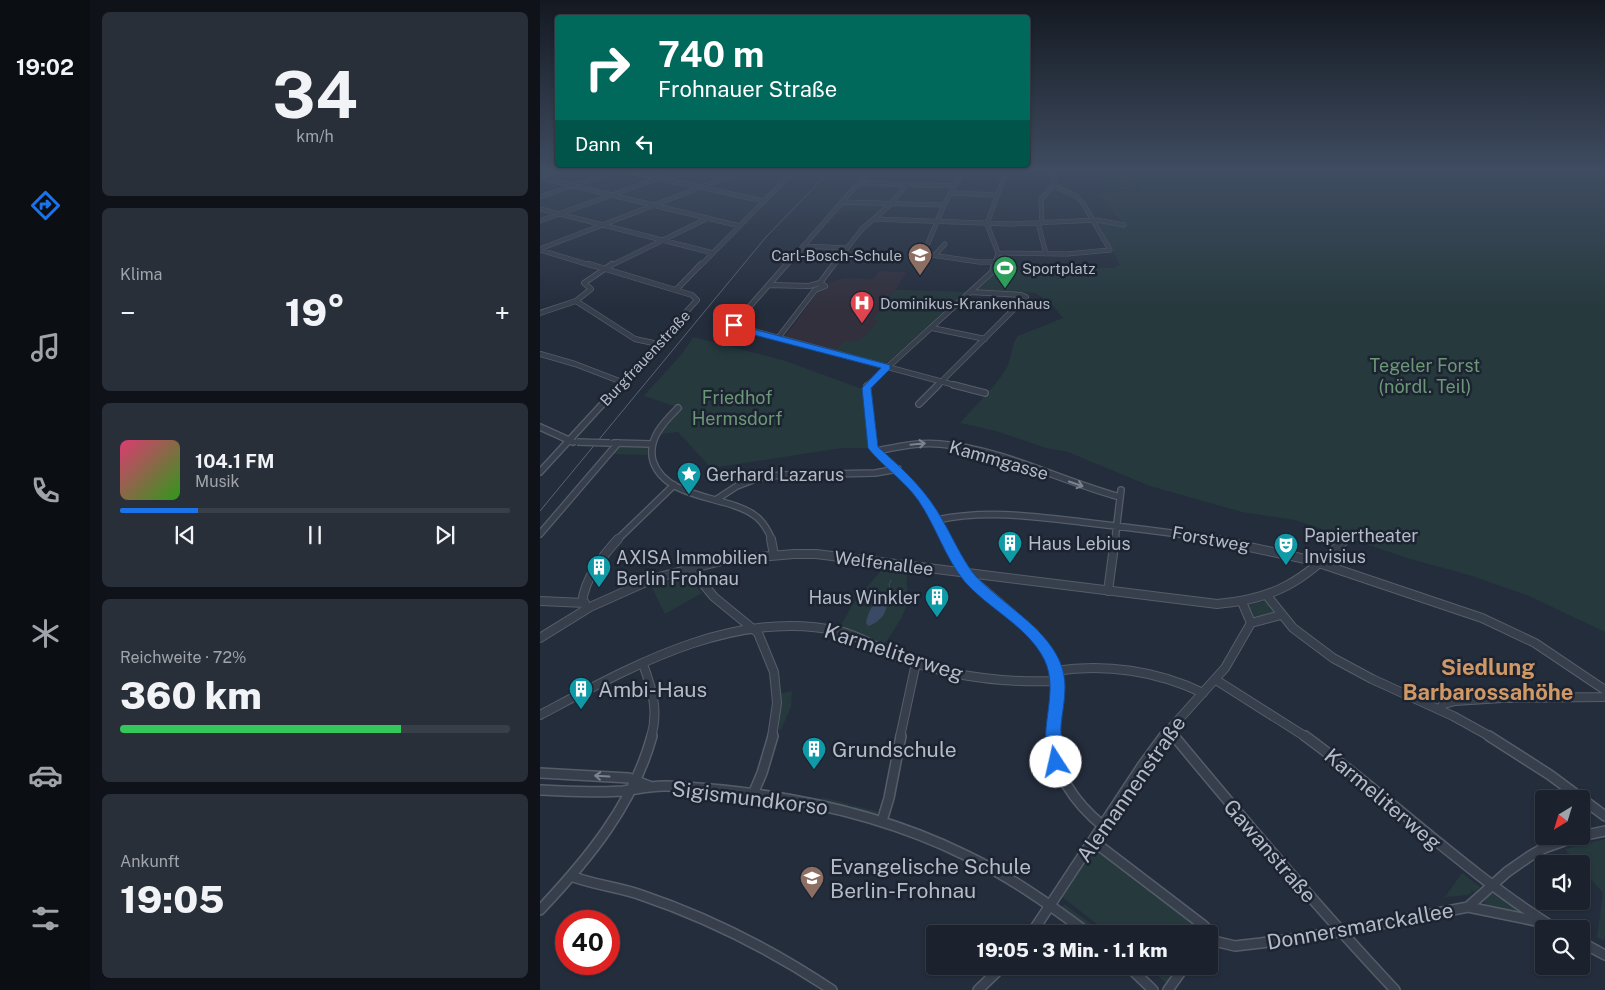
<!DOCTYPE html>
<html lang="de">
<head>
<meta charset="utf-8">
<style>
  body { margin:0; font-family:"Public Sans",sans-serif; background:#282f39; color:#f1f3f6; height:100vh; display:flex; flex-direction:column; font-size:19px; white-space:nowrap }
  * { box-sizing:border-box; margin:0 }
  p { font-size:16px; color:#a0a4aa }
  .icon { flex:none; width:28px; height:28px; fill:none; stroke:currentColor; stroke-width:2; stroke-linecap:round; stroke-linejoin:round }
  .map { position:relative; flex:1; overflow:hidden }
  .side { display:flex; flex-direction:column; gap:12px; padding:12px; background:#0f1319; width:450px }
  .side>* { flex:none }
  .guide { position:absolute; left:15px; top:15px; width:475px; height:152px; border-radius:5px; box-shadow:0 1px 4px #0004,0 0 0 1px #393f49; background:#00695c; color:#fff; overflow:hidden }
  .needle { width:32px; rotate:218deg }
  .controls { position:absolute; left:995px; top:790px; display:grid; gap:10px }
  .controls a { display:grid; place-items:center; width:55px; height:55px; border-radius:5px; background:#1b222d; box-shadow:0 1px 4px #0004,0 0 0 1px #393f49; font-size:25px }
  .speed { position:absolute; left:15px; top:910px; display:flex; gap:10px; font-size:25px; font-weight:700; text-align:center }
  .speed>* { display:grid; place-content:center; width:65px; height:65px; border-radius:50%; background:#1b222d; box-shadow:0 1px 4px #0004,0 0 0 1px #393f49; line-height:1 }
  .speed .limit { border:8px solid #d22; background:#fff; color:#111 }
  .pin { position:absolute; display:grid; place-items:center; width:42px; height:42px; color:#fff; margin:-21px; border-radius:10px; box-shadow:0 2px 8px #0006 }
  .me { position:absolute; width:55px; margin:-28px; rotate:350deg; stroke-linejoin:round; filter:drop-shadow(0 0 4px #0008) }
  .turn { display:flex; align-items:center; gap:18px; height:105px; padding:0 20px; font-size:22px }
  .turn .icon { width:65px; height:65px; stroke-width:2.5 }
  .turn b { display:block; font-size:35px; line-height:42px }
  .then { display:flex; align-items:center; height:48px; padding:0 20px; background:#0003; gap:10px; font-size:19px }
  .big { font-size:38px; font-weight:800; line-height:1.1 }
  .side .card { flex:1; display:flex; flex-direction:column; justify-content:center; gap:8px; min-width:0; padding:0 18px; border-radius:8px; background:#282f39 }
  .side .dial { align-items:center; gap:0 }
  .dial b { font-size:65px; line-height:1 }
  .song { display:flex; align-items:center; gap:15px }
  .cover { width:60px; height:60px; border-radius:8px; background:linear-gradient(135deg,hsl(340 70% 55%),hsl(110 70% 35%)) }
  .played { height:5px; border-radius:2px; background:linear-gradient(90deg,#1a73e8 20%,#393f49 20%) }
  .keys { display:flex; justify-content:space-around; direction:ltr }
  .heat { display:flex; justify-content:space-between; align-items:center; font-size:28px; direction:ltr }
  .charge { height:8px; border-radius:4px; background:linear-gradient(90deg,#34c759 72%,#393f49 0) }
  .trip { position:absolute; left:386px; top:925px; width:292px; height:50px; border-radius:5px; background:#1b222d; box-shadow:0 1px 4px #0004,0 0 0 1px #393f49; font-weight:800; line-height:50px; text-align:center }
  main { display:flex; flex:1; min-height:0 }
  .dock { display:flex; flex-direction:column; width:90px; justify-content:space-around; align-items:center; background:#0b0e12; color:#a0a4aa }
  .dock .icon { width:35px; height:35px }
  .dock .on { color:#1a73e8 }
  .dock b { font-size:22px; color:#f1f3f6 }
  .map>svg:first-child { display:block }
</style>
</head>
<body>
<main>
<nav class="dock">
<b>19:02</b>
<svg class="icon on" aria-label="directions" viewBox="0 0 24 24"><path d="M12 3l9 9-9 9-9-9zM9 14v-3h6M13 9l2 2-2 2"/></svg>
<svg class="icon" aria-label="music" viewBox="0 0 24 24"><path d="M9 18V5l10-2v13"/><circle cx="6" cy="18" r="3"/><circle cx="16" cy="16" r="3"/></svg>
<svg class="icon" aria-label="phone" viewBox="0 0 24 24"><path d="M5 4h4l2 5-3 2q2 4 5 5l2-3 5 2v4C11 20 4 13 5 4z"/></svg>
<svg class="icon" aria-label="climate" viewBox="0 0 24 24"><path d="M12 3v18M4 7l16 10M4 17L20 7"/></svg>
<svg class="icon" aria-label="car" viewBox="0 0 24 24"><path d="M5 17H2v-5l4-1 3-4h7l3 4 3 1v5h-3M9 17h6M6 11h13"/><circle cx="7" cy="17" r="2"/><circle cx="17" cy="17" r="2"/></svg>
<svg class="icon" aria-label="filters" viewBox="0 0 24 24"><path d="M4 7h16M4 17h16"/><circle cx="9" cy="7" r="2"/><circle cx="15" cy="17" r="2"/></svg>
</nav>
<section class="side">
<div class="card dial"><b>34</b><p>km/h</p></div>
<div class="card"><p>Klima</p>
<div class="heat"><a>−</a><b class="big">19°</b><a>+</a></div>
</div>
<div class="card">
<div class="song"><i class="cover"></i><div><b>104.1 FM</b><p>Musik</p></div></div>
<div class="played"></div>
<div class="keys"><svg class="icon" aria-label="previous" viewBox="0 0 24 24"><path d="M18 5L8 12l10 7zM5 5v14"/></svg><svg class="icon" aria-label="pause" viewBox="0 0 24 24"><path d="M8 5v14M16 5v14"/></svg><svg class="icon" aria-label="next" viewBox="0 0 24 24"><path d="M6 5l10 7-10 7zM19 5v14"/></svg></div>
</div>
<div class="card"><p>Reichweite · 72%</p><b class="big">360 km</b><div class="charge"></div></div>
<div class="card"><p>Ankunft</p><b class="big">19:05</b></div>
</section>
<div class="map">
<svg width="1065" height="990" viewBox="0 0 1065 990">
  <rect width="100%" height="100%" fill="#242d3c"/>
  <path fill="#32303d" d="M339 271 366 272 356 290 426 292 348 362 344 363 245 337 278 291 286 289 289 282 305 278 333 279Z"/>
  <path fill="#26393d" d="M582 171H1065V632L989 596 929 575 870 559 755 520 702 512 610 486 528 452 506 448 456 431 420 423C434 407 456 386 466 369 472 358 471 344 478 336L523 318 511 303 495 293 437 290 454 273 472 274 495 267 560 268H573L580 265 558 222 584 225 558 194 601 189Z
    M580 175 594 188 567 191 554 178Z
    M305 203 346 205 341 210 310 211 294 215Z
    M355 290 426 292 348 362 344 363 295 351 305 341 319 342 339 321 333 320Z
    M153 337 246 361 322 389 328 448H302L171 468 138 432 120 434 123 427 130 424V420L140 408 104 396C119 378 142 357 153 337Z
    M79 446 108 447 107 455 72 454Z
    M343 568 369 572C363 586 370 589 368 599 365 617 352 632 343 646L300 627 313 604Z
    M147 575 162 593 125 614 111 586Z
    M727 601 736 613 714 619 708 605Z
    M252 691 251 707 241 730 239 729 241 693Z
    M282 797 339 812 336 815 313 809 314 806 308 805 306 807 280 801Z
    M1065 839V935L1064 941 1057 937 1063 893 1041 868V864H1038L1025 849Z
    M557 849 662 929V934H570L522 897 552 852Z
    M922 873 940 887 934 892 931 889 932 893 927 895 905 897Z
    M956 893 983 911V913L948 907 943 900 950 894Z
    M524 904 565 934H557L522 907Z
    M608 966H638L626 983Z"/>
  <path fill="#3a4a64" d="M346 598C350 610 340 623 328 626L326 623C328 611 334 600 346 598Z"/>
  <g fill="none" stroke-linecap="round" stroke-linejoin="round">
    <path stroke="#3a4a64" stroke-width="1" d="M346 599 351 592 349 585 351 580"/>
    <defs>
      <path id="minor-far4" d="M86 171 224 201
        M497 171H503
        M1 178 200 226
        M318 183 415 186
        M411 193 457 195
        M0 197 77 171
        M302 202 404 205
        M0 209 173 253
        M334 219 471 224 557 220 584 225
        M0 221 138 171
        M498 223 506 254
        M502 223 501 199 514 185V171
        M388 243 404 205 423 171
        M263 246 307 248
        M0 249 203 171
        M0 250 53 266
        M378 253 439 262H456
        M458 253 527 254 570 250 543 203 536 196 514 186
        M395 255 405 244
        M70 266 168 218
        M160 266 254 171
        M246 266 329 171
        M293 266 322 229 351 204 366 185
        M454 266 458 253 447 224 466 171"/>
      <path id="minor-far3" d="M49 264 152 295 157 300 79 386
        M247 264 195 323V326L418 386
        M229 285 269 286 280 283 294 264
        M136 290 161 264
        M36 301 95 339 118 344
        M0 313 36 301 51 289 44 283 72 264
        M392 328 445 339
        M238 338 275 290 285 286 280 283
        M0 354 35 364 82 382
        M327 386 452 272 454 264
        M397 386 486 297 481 295 431 292"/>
      <path id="minor-far2" d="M329 385 327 386 333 448 380 494 392 511 406 540
        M414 385 445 393
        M379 404 398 385
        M138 408C124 422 107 439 113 461 126 500 186 495 214 515 223 521 228 530 232 540
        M0 427 33 442
        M74 443 112 444
        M336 451C357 447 378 442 400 444 462 449 520 481 580 497
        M0 472 80 385
        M177 499 197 486 218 478 241 475 335 473 358 469
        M397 520C448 509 498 517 550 523 593 528 636 533 679 540
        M0 534 78 443
        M77 540 134 485
        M575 540 581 490"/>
      <path id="minor-far1" d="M231 539 234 555
        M406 539 429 577 494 633 510 656 517 682 513 737
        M672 539 770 560 942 618 995 643 1065 690
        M150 568 174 597 218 633 234 672 237 703 232 737
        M568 591 575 539
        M728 597 753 628 793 658 832 679 913 716 951 737
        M0 601 45 603
        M42 602C46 576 61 558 78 539
        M702 602 711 623
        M711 623 741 615
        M0 638 50 607 115 578 185 560 254 554H276L677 604C737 599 761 581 804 541
        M103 664C112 689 119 711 111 737
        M515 671C565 663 618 671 663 693
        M676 680 766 737
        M899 709 904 704 915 701 962 698 1065 697
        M0 715C91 667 192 608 299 631 321 636 340 650 361 658 411 677 464 683 517 681
        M628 732 635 737
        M360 737 376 663
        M623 737 685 668 711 623"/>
      <path id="minor" d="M513 736C512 772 536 804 563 826
        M634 736C706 823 778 908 855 990
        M765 736C850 798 926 873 1016 929
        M949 736 1010 775 1065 816
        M0 773 89 778 109 786
        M0 790C28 791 56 793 83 791 99 789 112 785 128 786 229 791 334 810 425 855 469 876 509 904 549 934
        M213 794 222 773 233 736
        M342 821 349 798 361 736
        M1041 836 1065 831
        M553 841 663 925 670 932 674 941
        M31 876C54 885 78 887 101 895 169 918 232 950 292 990
        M928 907 1001 922
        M0 910C48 859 93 805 112 736
        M491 934 602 766 624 736
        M1041 942 1065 955
        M670 943 674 941 695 946 721 943 805 931 928 907 967 872 990 856 1004 848 1038 836
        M588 966 613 990
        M438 990 463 966
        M628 990 645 966"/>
      <path id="major" d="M17 171H25L0 179V177Z"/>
    </defs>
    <use href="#minor-far4" stroke="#565d6a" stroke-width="5"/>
    <use href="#minor-far3" stroke="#565d6a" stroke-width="6"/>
    <use href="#minor-far2" stroke="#565d6a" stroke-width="8"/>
    <use href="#minor-far1" stroke="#565d6a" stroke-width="10"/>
    <use href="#minor" stroke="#565d6a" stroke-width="12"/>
    <use href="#major" stroke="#414855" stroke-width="2"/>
    <use href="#minor-far4" stroke="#383f4c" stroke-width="4"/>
    <use href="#minor-far3" stroke="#383f4c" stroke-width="4.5"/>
    <use href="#minor-far2" stroke="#383f4c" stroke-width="5.5"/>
    <use href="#minor-far1" stroke="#383f4c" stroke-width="8"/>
    <use href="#minor" stroke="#383f4c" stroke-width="9"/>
    <use href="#major" fill="#565e6c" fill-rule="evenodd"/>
    <path stroke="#5a6373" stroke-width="1" d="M0 511 226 237 290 171"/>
    <defs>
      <path id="minor-bridge" d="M37 442 70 443"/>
    </defs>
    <use href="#minor-bridge" stroke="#565d6a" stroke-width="8" stroke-linecap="butt"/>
    <use href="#minor-bridge" stroke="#383f4c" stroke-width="5.5"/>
  </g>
  <defs><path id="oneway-shaft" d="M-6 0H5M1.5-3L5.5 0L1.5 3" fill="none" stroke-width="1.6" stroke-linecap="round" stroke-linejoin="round" transform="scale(1.25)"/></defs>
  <g stroke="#7c8390">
    <use href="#oneway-shaft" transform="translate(378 444) rotate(-6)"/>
    <use href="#oneway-shaft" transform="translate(536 484) rotate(19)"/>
    <use href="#oneway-shaft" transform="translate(62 776) rotate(-177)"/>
  </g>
  <linearGradient id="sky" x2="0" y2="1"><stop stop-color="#141921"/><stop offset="0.55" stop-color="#3f4c61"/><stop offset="1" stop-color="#3f4c61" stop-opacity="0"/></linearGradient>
  <rect width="1065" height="310" fill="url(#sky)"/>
  <path fill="#1a73e8" stroke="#114b97" d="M191 323H197L201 326 350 365V369L331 388 338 447C363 469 387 491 403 521 413 538 421 557 433 573 441 583 452 591 461 599 489 622 526 648 525 688 525 701 522 714 521 726 520 738 526 759 522 767L516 769 511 767C495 732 521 693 504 659 487 626 449 609 425 582 405 558 396 526 378 500 364 480 343 467 328 448L322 388 341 368 195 330 190 325Z"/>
  <defs>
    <symbol id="school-pin" viewBox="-11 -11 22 30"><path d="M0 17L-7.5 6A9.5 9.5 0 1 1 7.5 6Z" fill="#8d6e63" stroke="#1d2431"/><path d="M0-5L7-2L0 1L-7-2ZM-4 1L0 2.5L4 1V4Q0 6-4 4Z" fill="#fff"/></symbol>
    <symbol id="stadium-pin" viewBox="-11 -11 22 30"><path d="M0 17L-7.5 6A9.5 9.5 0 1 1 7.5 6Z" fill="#2e9e5b" stroke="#1d2431"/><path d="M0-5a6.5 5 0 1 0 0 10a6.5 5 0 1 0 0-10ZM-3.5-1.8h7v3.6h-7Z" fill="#fff"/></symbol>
    <symbol id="hospital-pin" viewBox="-11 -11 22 30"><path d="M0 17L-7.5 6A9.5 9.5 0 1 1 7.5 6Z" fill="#e0444e" stroke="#1d2431"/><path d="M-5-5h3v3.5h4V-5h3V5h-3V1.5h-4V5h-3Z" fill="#fff"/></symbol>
    <symbol id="sight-pin" viewBox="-11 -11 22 30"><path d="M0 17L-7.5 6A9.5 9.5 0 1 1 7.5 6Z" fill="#0f9aa8" stroke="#1d2431"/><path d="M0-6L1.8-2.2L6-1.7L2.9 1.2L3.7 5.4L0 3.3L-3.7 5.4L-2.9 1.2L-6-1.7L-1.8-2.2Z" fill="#fff"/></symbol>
    <symbol id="building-pin" viewBox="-11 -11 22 30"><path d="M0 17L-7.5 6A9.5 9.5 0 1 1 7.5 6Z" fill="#0f9aa8" stroke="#1d2431"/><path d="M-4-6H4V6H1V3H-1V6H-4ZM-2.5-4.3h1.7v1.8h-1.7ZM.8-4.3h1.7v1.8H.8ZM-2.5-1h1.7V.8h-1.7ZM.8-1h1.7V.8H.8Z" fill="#fff"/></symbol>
    <symbol id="theatre-pin" viewBox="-11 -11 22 30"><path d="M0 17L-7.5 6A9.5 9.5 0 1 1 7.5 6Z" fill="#0f9aa8" stroke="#1d2431"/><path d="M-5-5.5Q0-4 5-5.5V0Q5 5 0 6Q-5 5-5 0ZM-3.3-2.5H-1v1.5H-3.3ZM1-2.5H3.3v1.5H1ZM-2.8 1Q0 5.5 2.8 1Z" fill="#fff"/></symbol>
  </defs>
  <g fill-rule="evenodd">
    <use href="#school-pin" x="366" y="241" width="28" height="38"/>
    <use href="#stadium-pin" x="451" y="254" width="28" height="38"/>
    <use href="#hospital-pin" x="308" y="289" width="28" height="38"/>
    <use href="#sight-pin" x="135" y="460" width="28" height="38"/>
    <use href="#building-pin" x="456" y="529" width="28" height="38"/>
    <use href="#theatre-pin" x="732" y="531" width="28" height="38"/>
    <use href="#building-pin" x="45" y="553" width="28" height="38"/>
    <use href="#building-pin" x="383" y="583" width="28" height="38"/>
    <use href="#building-pin" x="27" y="675" width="28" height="38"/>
    <use href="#building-pin" x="260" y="735" width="28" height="38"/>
    <use href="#school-pin" x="258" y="864" width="28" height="38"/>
  </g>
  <g text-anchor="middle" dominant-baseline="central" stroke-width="5" stroke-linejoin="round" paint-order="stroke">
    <g font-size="15" fill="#b4bac7" stroke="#1d2431" text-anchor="start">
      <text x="362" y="255" text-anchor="end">Carl-Bosch-Schule</text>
      <text x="482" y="268">Sportplatz</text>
      <text x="340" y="303">Dominikus-Krankenhaus</text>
    </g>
    <g font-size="15" fill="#b4bac7" stroke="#1d2431">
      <text transform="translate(105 358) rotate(-47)">Burgfrauenstraße</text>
    </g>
    <g font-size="18" fill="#6c9777" stroke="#1d2431">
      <text x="885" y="365">Tegeler Forst<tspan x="885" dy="21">(nördl. Teil)</tspan></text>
      <text x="197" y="397">Friedhof<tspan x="197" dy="21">Hermsdorf</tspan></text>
    </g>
    <g font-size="18" fill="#b4bac7" stroke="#1d2431">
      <text transform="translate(459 460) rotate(16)">Kammgasse</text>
      <text transform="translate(671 539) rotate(10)">Forstweg</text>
      <text transform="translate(344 563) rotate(7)">Welfenallee</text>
    </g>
    <g font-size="18" fill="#b4bac7" stroke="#1d2431" text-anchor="start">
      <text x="166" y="474">Gerhard Lazarus</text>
      <text x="764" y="535">Papiertheater<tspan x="764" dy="21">Invisius</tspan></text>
      <text x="488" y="543">Haus Lebius</text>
      <text x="76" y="557">AXISA Immobilien<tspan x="76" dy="21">Berlin Frohnau</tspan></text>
      <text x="380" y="597" text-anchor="end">Haus Winkler</text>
    </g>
    <g font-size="21" fill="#b4bac7" stroke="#1d2431">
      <text transform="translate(354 652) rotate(18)">Karmeliterweg</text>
      <text transform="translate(591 789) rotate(-55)">Alemannenstraße</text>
      <text transform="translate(210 798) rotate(7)">Sigismundkorso</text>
      <text transform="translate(843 799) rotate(40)">Karmeliterweg</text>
      <text transform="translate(730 851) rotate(49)">Gawanstraße</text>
      <text transform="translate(820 926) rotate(-10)">Donnersmarckallee</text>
    </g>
    <g font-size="21" fill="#b4bac7" stroke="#1d2431" text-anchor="start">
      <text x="58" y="689">Ambi-Haus</text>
      <text x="292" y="749">Grundschule</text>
      <text x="290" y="866">Evangelische Schule<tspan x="290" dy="24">Berlin-Frohnau</tspan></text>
    </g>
    <g font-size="22" font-weight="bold" fill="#d09866" stroke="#1d2431">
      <text x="948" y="667">Siedlung<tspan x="948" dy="25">Barbarossahöhe</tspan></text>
    </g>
  </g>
</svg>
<div class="controls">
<a><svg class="needle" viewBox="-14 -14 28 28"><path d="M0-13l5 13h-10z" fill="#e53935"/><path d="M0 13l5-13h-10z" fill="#a0a4aa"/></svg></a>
<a><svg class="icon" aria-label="sound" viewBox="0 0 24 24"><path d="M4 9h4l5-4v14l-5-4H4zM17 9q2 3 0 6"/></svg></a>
<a><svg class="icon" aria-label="search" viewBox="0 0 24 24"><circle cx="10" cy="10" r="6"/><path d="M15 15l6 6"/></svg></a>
</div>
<div class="speed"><div class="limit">40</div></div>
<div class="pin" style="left:194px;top:325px;background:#d93025"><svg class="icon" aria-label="arrive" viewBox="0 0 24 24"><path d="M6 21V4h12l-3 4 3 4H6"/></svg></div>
<svg class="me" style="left:516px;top:762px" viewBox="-20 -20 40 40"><circle r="19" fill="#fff"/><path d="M0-13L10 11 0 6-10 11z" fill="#1a73e8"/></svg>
<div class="trip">19:05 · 3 Min. · 1.1 km</div>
<div class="guide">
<div class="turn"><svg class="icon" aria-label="right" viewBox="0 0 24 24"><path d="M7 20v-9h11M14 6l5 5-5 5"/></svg><div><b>740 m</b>Frohnauer Straße</div></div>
<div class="then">Dann<svg class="icon" aria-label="left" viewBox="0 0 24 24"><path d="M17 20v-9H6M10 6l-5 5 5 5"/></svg></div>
</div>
</div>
</main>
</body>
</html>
